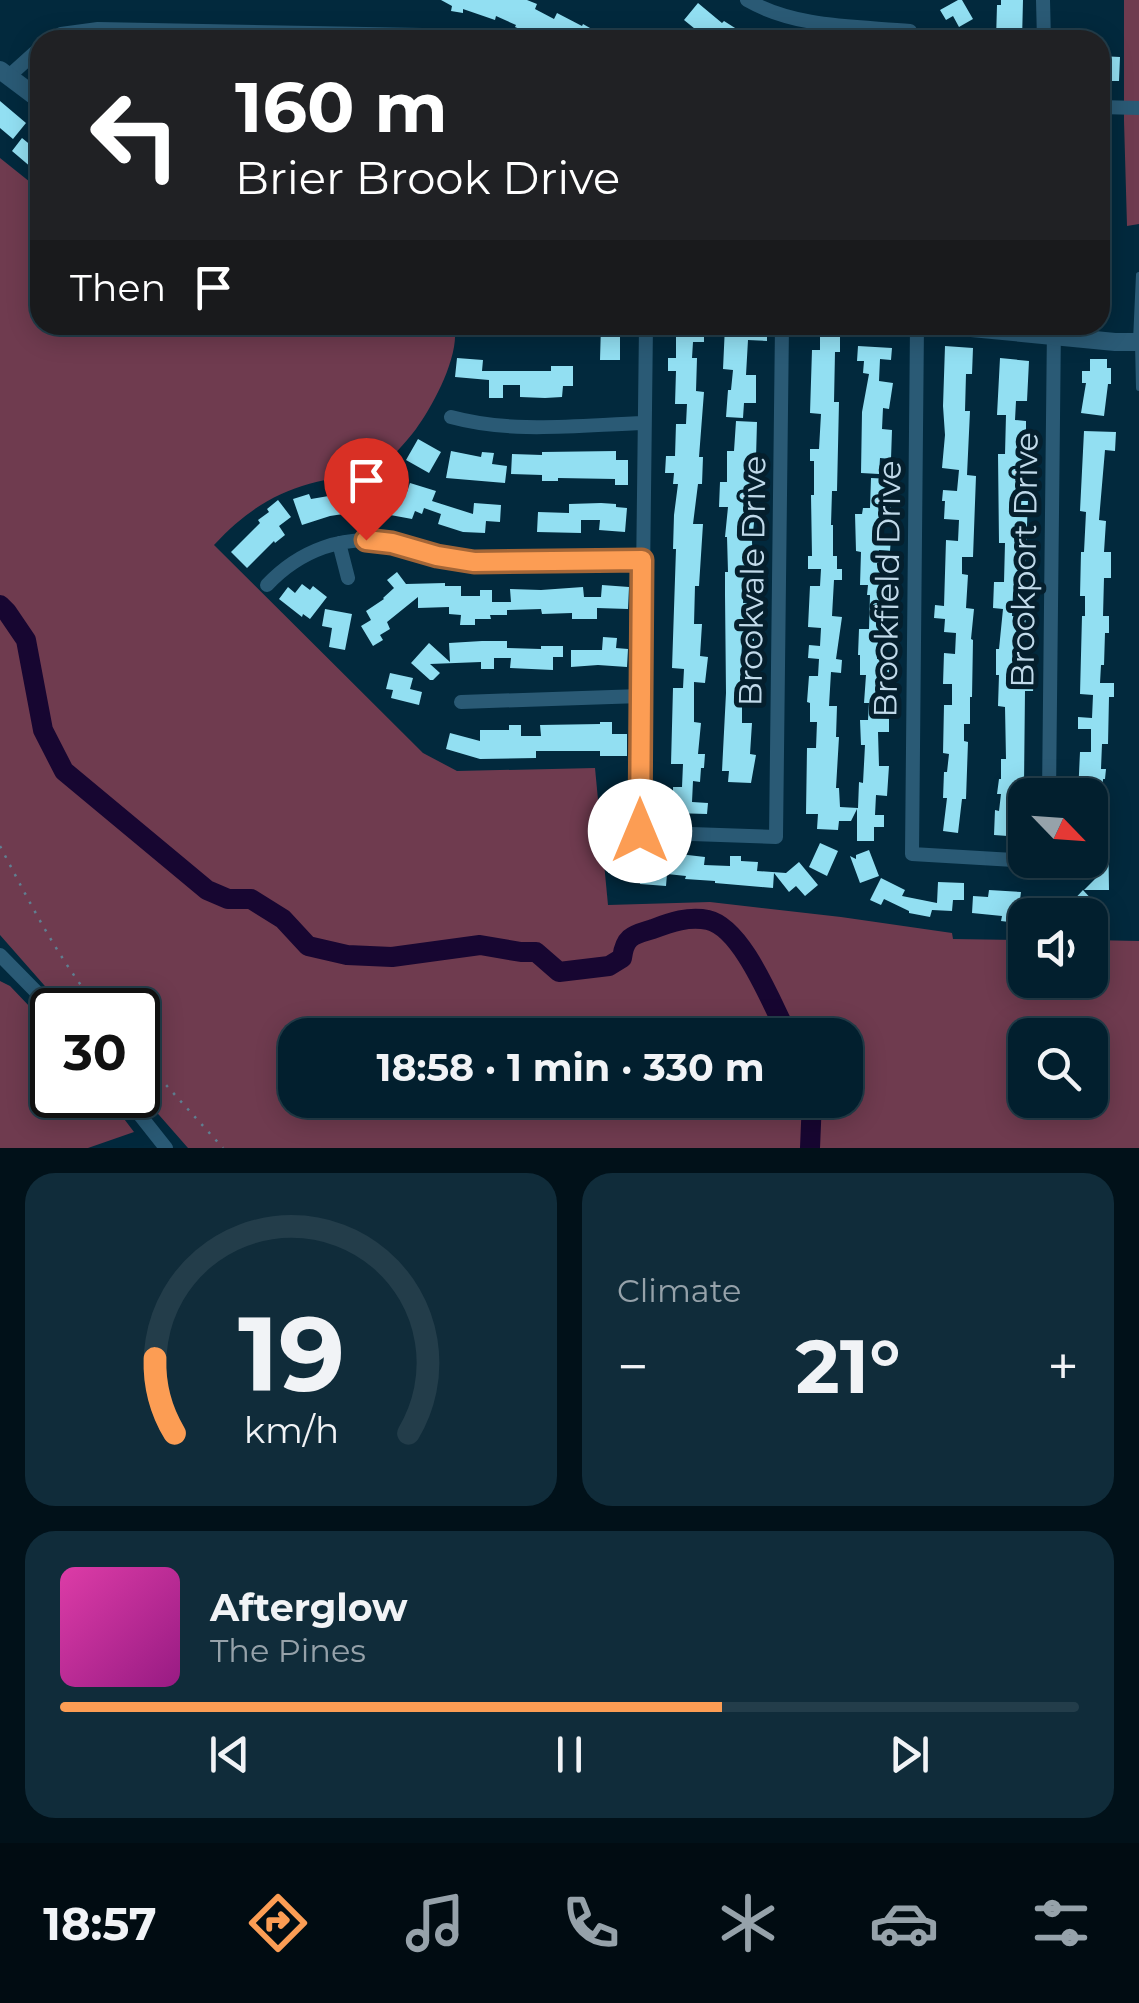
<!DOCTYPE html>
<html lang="en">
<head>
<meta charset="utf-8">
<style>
  body { margin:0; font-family:Montserrat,sans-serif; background:#102c3a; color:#f1f3f6; height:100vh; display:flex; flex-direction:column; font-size:38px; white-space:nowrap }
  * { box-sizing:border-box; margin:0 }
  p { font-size:32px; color:#96a2aa }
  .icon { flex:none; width:55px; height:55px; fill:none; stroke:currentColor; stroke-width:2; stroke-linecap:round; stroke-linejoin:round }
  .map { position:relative; height:1148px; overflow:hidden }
  .panel { display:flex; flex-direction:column; gap:25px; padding:25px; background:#011119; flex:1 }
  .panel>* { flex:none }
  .hud { position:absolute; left:30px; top:30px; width:1080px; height:305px; border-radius:30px; box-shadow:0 5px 25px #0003,0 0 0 2px #233d4a; background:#202124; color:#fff; overflow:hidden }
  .needle { width:65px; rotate:115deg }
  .fabs { position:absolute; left:1008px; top:778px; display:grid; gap:20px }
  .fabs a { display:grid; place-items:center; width:100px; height:100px; border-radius:20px; background:#021f2e; box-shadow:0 5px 25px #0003,0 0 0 2px #233d4a; font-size:50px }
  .speed { position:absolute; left:30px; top:988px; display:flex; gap:20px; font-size:50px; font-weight:700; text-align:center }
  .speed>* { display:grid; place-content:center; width:130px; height:130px; border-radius:50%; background:#021f2e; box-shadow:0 5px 25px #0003,0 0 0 2px #233d4a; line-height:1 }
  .speed .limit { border:5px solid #111; border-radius:15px; background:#fff; color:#111 }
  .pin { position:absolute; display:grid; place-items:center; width:85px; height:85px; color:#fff; margin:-102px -42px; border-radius:50% 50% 50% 0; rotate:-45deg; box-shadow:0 0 10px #0007 }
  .pin .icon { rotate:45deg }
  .me { position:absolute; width:110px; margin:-55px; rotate:0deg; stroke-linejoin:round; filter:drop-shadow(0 0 8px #0008) }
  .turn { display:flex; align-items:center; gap:35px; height:210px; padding:0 40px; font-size:45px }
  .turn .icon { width:130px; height:130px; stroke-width:2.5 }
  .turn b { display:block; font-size:70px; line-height:85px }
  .then { display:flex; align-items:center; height:95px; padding:0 40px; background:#0003; gap:20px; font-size:38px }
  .big { font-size:75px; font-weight:700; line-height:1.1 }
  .panel .tile { flex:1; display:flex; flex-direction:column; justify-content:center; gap:15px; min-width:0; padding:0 35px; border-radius:30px; background:#102c3a }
  .panel .dial { align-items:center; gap:0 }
  .dial svg { height:260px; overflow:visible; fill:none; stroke:#233d4a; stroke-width:7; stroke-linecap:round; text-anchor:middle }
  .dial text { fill:#f1f3f6; stroke:none }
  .song { display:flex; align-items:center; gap:30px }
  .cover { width:120px; height:120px; border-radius:15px; background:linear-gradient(135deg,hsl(320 70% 55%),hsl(310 70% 35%)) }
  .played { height:10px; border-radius:5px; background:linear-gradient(90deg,#fc9d54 65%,#233d4a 65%) }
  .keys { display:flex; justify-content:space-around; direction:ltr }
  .heat { display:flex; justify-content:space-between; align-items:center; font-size:55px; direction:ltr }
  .panel .tiles { flex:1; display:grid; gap:25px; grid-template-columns:1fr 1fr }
  .tile:last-child { grid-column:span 2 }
  .trip { position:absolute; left:278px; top:1018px; width:585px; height:100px; border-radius:30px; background:#021f2e; box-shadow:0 5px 25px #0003,0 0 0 2px #233d4a; font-weight:700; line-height:100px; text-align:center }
  .dock { display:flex; height:160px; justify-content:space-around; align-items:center; background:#010c12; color:#96a2aa }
  .dock .icon { width:70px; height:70px }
  .dock .selected { color:#fc9d54 }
  .dock b { font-size:45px; color:#f1f3f6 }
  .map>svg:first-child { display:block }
</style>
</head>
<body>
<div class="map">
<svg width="1139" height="1148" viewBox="0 0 1139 1148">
  <rect width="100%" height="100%" fill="#02293d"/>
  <path fill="#6f3b4f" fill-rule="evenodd" d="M1124 0H1139V224L1127 226 1124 121Z
    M0 158 40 190V325H454C461 354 433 406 416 429 405 444 390 458 378 472 306 480 264 491 214 545L423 753 457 771 595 768 608 905 710 902 841 917 952 933 953 939 1025 940V980H1090V940L1139 941V1148H188L138 1091V1010H66L0 935ZM295 1035H845V1100H295ZM1025 1035H1090V1100H1025Z
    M0 981 10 986 52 1030V1095H106L134 1132 88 1148H0Z"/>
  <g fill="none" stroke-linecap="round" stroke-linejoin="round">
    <path stroke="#170631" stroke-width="20" d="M0 605 7 612 26 640 43 730 64 771 207 890 228 899H251L283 919 308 946 347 955 392 957 480 945 521 952H536L559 972 609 966 622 958C625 935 634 935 653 929 671 922 689 916 708 920 743 928 772 1005 788 1035
      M810 1148 812 1100"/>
  </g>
  <path fill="#92dff2" d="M441 0H527L537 4 535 9 554 19 557 13 582 26 583 24 611 40H545L515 27 516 25 496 16 495 20 463 9V13L451 11 452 6Z
    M958 0H962L973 19 959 27 953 16 946 20 940 10Z
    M1001 0H1023L1022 40H996L997 5H1001Z
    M698 3 722 23 724 21 754 40H712L705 37 684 20Z
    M1100 56 1120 57 1119 81H1108V73H1100Z
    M0 101 26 123 13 139 0 128Z
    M22 138 33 147 40 139V158L32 168 12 151Z
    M601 325H620V360H600Z
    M676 325 704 326V342H693L692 358H697L696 391 704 392 699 457H703L702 484H698L693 524H703L699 586H695L694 624H702L700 656 708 657 705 683 694 682V722L701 723 698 754H705L704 768H701L700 782 693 781 692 802 708 803 707 814 673 813V787H682L683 764H671L673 688H683L684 669 672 668 676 549H673L674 515 678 484H673L674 473H665L666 456H675L676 424H686L687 404H675L676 371H668V358H676Z
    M725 326 767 329V341L748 340 746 375H756V403H744L743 418 726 417 728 390H731L733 370 723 369Z
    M820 333H840V352H835L834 402H839L837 491H832L831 525H833V556H837V569H842V580H834L832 616 842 617 836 659 842 660 841 673 831 672 829 706H837L836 737H839L836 788H839L840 807 858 808 859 782 863 783 865 745H861L860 720H868L869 703H864L866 675H860V655H858L859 629H869L870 595H867L868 585H860L861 552 856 551 855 514H862L863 508H870L871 478 891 479V521L881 520 880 538H891L890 551 879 550 878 569H890L889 641H878L877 659H889V732H878L879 766H889L887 796 876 795 875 815H884V827H874V841H857V809L851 821H839L838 830 817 829 818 814H806L807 748H816L817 722H810V703L807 702 809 676H818L819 659 808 658 809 645 820 646 821 628 808 627 810 586H820L821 569H808V556H812L811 495H814V461H810V449H819L821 414 810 413 812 350H820Z
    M858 346 892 348 891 360 880 359 879 381 893 383 889 409 883 408 882 429 892 430 891 459 880 458 879 474 861 473 862 412 869 374 863 373 864 361H857Z
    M945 346 973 348 972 374H966L965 411H970L967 475 976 476 973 557H962V574L968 575 966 608 974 609 971 639 973 640 972 697H970V724H964V741L968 742 966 799H962L958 833 943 831 947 798H943L944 772H947L949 754 943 753 944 705H952V684H943L944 653 955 654 956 633 944 632 945 619 934 618 935 605 944 606 946 540 958 541 959 520 944 519 945 501H942L943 490 957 491 959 470 942 468 945 435 943 406Z
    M457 358 483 360 482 371H551V366H573V386H563L562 397 545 398 520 397V385H503V398H489V380L455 377Z
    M1000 358 1029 361 1027 401H1016L1015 420 1026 421V464H1016V486H1021V501H1028L1024 594H1013L1012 616 1026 617 1025 628H1017L1015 649H1026V661H1014V681H1034L1033 691H1025L1024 784V792L1019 791 1017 812H1024L1022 837 994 835 995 810 999 811 1001 794H997L999 779H1001V759H1006L1005 707 998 706 999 675H996V649H999L1003 609 993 608 994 582H1004L1005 543H999L998 454H1005L1006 415H997Z
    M1090 359H1107V368H1111V384H1108L1104 416 1081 413 1086 383H1082V371H1090Z
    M736 421 757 422 755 494H745L744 512 755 513 752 542 754 585 744 584 743 603H766V617H758V629H754V644H742L741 664H753L752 706 742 705V723H752L750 754 756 755 751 783 728 782 729 771H722L726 693 725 595V572H728L727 537H725L728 507H719L720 482H727V451H734Z
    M1084 431 1116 432 1115 451 1105 450 1099 520 1106 521 1104 552H1111V578H1104L1103 616H1109V633H1105L1104 665H1101L1100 683H1114V697H1109L1108 744H1102L1101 769H1106L1105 779H1103L1101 821H1108L1109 890H1084L1100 874 1080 875V863H1091L1090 795H1078L1080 752H1091V729H1078V717L1092 718 1093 695 1080 694 1082 616H1085V596H1080L1081 552H1084L1086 512 1080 511Z
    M418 439 441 452 429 473 406 460Z
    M451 451 481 457 482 452 494 453 492 464 507 466 505 483 446 478Z
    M616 451V460H628V485H615V479L558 478V481H542V475L511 474 512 454 542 455V452Z
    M410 483 436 491 432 501 473 514 474 503 501 505 500 522 486 521 485 533 463 532 438 524 441 514 424 508 422 514 415 511 412 519 385 514 386 505 362 503 363 511 330 516 302 525 293 499 309 494 311 499 370 489 407 492Z
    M278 500 291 517 279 526 285 535 275 543 274 541 247 568 231 552 260 523 258 520 269 512 267 509Z
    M601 503 616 504V507L627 508 625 532 599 530 600 520H581V533L537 532 538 512 569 513V504Z
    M397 572 406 584 445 583V586H461V596H480V590H492V602H511L510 589 541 590 583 587 584 597H601L602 585 629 587 628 609 597 608V619H572V613L542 614 541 609 507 610V615H490L491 619H475V625H460L461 615 449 614V607L418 608V597L387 622 390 629 380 635 383 640 373 646 361 626 371 620 366 611 384 599 383 598 394 588 387 580Z
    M302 584 310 590 313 586 327 597 310 619 303 614 302 617 279 599 288 587 295 593Z
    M325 609 352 614 345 650 329 647 332 628 322 626Z
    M603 637 617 638 616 648 628 649 627 667 598 665 571 667V650H602Z
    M482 641H507V648L541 649V646H563V657H553V670L510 668 511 658H494V669H481V662L430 664 440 673 433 680H430L411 663 429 643 450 662 449 643Z
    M390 673 413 678 410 689 422 692 419 705 391 698 393 690 386 689Z
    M600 722H612V734H627V756H600V751H536V758L480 759 446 749 450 733 480 741V730H509V725H521V736H541L540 725 600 724Z
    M820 843 838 851 827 876 809 867Z
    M869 850 879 876 860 883 850 856 856 859V855Z
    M653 851 705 857 704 865 730 866V856H741V861L758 862 757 871 786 873 799 862 818 885 805 896 796 886 789 892 774 873 773 888 715 883V881L685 879 686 876 667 874 666 886 640 884 641 877H617V873H608V852L653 853Z
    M881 878 905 890 902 896 937 903 938 882 964 883V900H953L952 911 932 910 930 917 909 913V911L884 899 881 905 870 900Z
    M989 890 1021 892 1017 923 1001 921 1002 916 972 913 973 896 988 897Z
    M1083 890 1095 903 1083 915H1071L1061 904 1060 915H1038L1039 901 1070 904Z"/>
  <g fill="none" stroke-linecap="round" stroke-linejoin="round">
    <path stroke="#5f7f91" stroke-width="2.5" stroke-dasharray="2.5 8" stroke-linecap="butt" d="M0 846C31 905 57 957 100 1010
      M138 1054 223 1148"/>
    <path stroke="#2a5a75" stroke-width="6" d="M1136 341 1139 275
      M1138 343 1139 388"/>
    <path stroke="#2a5a75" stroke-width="14" d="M747 0C796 28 855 26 910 31V40
      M1043 0 1044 40
      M52 40 61 34 98 29 423 35 452 40
      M9 76 40 48
      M1100 107 1139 108
      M917 325 912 854 1048 862V860
      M451 417C513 434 580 425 644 423
      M339 543 348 578
      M267 585C299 551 344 533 391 543 419 549 445 559 473 562 496 564 520 562 542 562 576 561 609 560 642 560
      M461 702 641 696
      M1049 795 1054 325
      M604 831 776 837 782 325
      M640 831 646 325
      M0 955 54 1010
      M124 1095 166 1148"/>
    <path stroke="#2a5a75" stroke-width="18" d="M0 70 40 100
      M940 325 1115 342H1139"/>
  </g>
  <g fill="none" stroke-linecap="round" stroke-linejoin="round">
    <defs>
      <path id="route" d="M366 540 392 543 437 556 474 562 642 560 640 831"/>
    </defs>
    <use href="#route" stroke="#a46637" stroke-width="25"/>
    <use href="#route" stroke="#fc9d54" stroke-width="18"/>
  </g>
  <g text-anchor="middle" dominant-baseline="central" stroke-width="10" stroke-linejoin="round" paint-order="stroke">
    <g font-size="32" fill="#c1daea" stroke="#051f2d">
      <text transform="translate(1024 560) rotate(-89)">Brookport Drive</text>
      <text transform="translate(752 581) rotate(-89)">Brookvale Drive</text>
      <text transform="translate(887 589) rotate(-89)">Brookfield Drive</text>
    </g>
  </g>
</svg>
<div class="fabs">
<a><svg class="needle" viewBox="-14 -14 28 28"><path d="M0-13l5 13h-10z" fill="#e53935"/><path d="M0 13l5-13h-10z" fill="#96a2aa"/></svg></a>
<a><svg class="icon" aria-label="sound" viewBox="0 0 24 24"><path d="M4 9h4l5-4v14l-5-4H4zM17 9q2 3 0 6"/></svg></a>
<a><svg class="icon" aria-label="search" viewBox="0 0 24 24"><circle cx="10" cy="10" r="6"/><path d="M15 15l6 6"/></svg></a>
</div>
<div class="speed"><div class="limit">30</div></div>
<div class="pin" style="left:366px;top:540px;background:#d93025"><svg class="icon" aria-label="arrive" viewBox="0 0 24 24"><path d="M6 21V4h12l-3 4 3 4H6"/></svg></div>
<svg class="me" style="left:640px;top:831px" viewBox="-20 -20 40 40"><circle r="19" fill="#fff"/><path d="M0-13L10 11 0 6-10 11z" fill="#fc9d54"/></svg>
<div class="trip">18:58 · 1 min · 330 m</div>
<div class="hud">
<div class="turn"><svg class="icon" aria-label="left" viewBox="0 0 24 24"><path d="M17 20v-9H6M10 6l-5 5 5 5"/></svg><div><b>160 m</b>Brier Brook Drive</div></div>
<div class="then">Then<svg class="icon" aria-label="arrive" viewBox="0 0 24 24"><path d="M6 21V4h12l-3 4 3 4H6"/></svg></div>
</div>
</div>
<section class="panel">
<div class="tiles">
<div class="tile dial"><svg viewBox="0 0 100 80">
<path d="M14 69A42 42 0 1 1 86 69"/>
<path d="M14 69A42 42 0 0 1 8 46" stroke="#fc9d54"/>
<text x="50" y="56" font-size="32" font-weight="700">19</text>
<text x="50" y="72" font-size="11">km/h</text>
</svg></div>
<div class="tile"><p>Climate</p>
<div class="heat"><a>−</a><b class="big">21°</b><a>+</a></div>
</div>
<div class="tile">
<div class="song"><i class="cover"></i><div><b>Afterglow</b><p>The Pines</p></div></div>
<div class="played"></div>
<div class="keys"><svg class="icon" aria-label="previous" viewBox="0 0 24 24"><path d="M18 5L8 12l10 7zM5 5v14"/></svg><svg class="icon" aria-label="pause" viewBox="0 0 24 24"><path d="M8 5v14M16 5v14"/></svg><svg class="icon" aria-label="next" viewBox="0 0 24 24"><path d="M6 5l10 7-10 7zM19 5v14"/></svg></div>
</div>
</div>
</section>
<nav class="dock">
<b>18:57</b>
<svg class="icon selected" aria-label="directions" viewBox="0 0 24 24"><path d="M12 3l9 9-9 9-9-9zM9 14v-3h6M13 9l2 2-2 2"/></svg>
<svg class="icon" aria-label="music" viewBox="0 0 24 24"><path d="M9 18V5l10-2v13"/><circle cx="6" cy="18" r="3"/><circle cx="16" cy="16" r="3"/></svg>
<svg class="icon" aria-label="phone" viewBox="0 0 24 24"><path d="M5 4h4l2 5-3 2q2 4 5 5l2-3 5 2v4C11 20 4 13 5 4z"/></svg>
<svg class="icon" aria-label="climate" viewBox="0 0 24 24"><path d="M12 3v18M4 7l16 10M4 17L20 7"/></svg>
<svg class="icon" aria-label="car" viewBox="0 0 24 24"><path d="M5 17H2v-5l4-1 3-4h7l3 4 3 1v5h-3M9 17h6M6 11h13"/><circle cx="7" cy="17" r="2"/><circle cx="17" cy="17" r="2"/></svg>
<svg class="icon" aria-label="filters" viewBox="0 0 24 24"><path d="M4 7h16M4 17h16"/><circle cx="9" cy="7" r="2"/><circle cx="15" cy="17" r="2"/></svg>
</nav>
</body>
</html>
